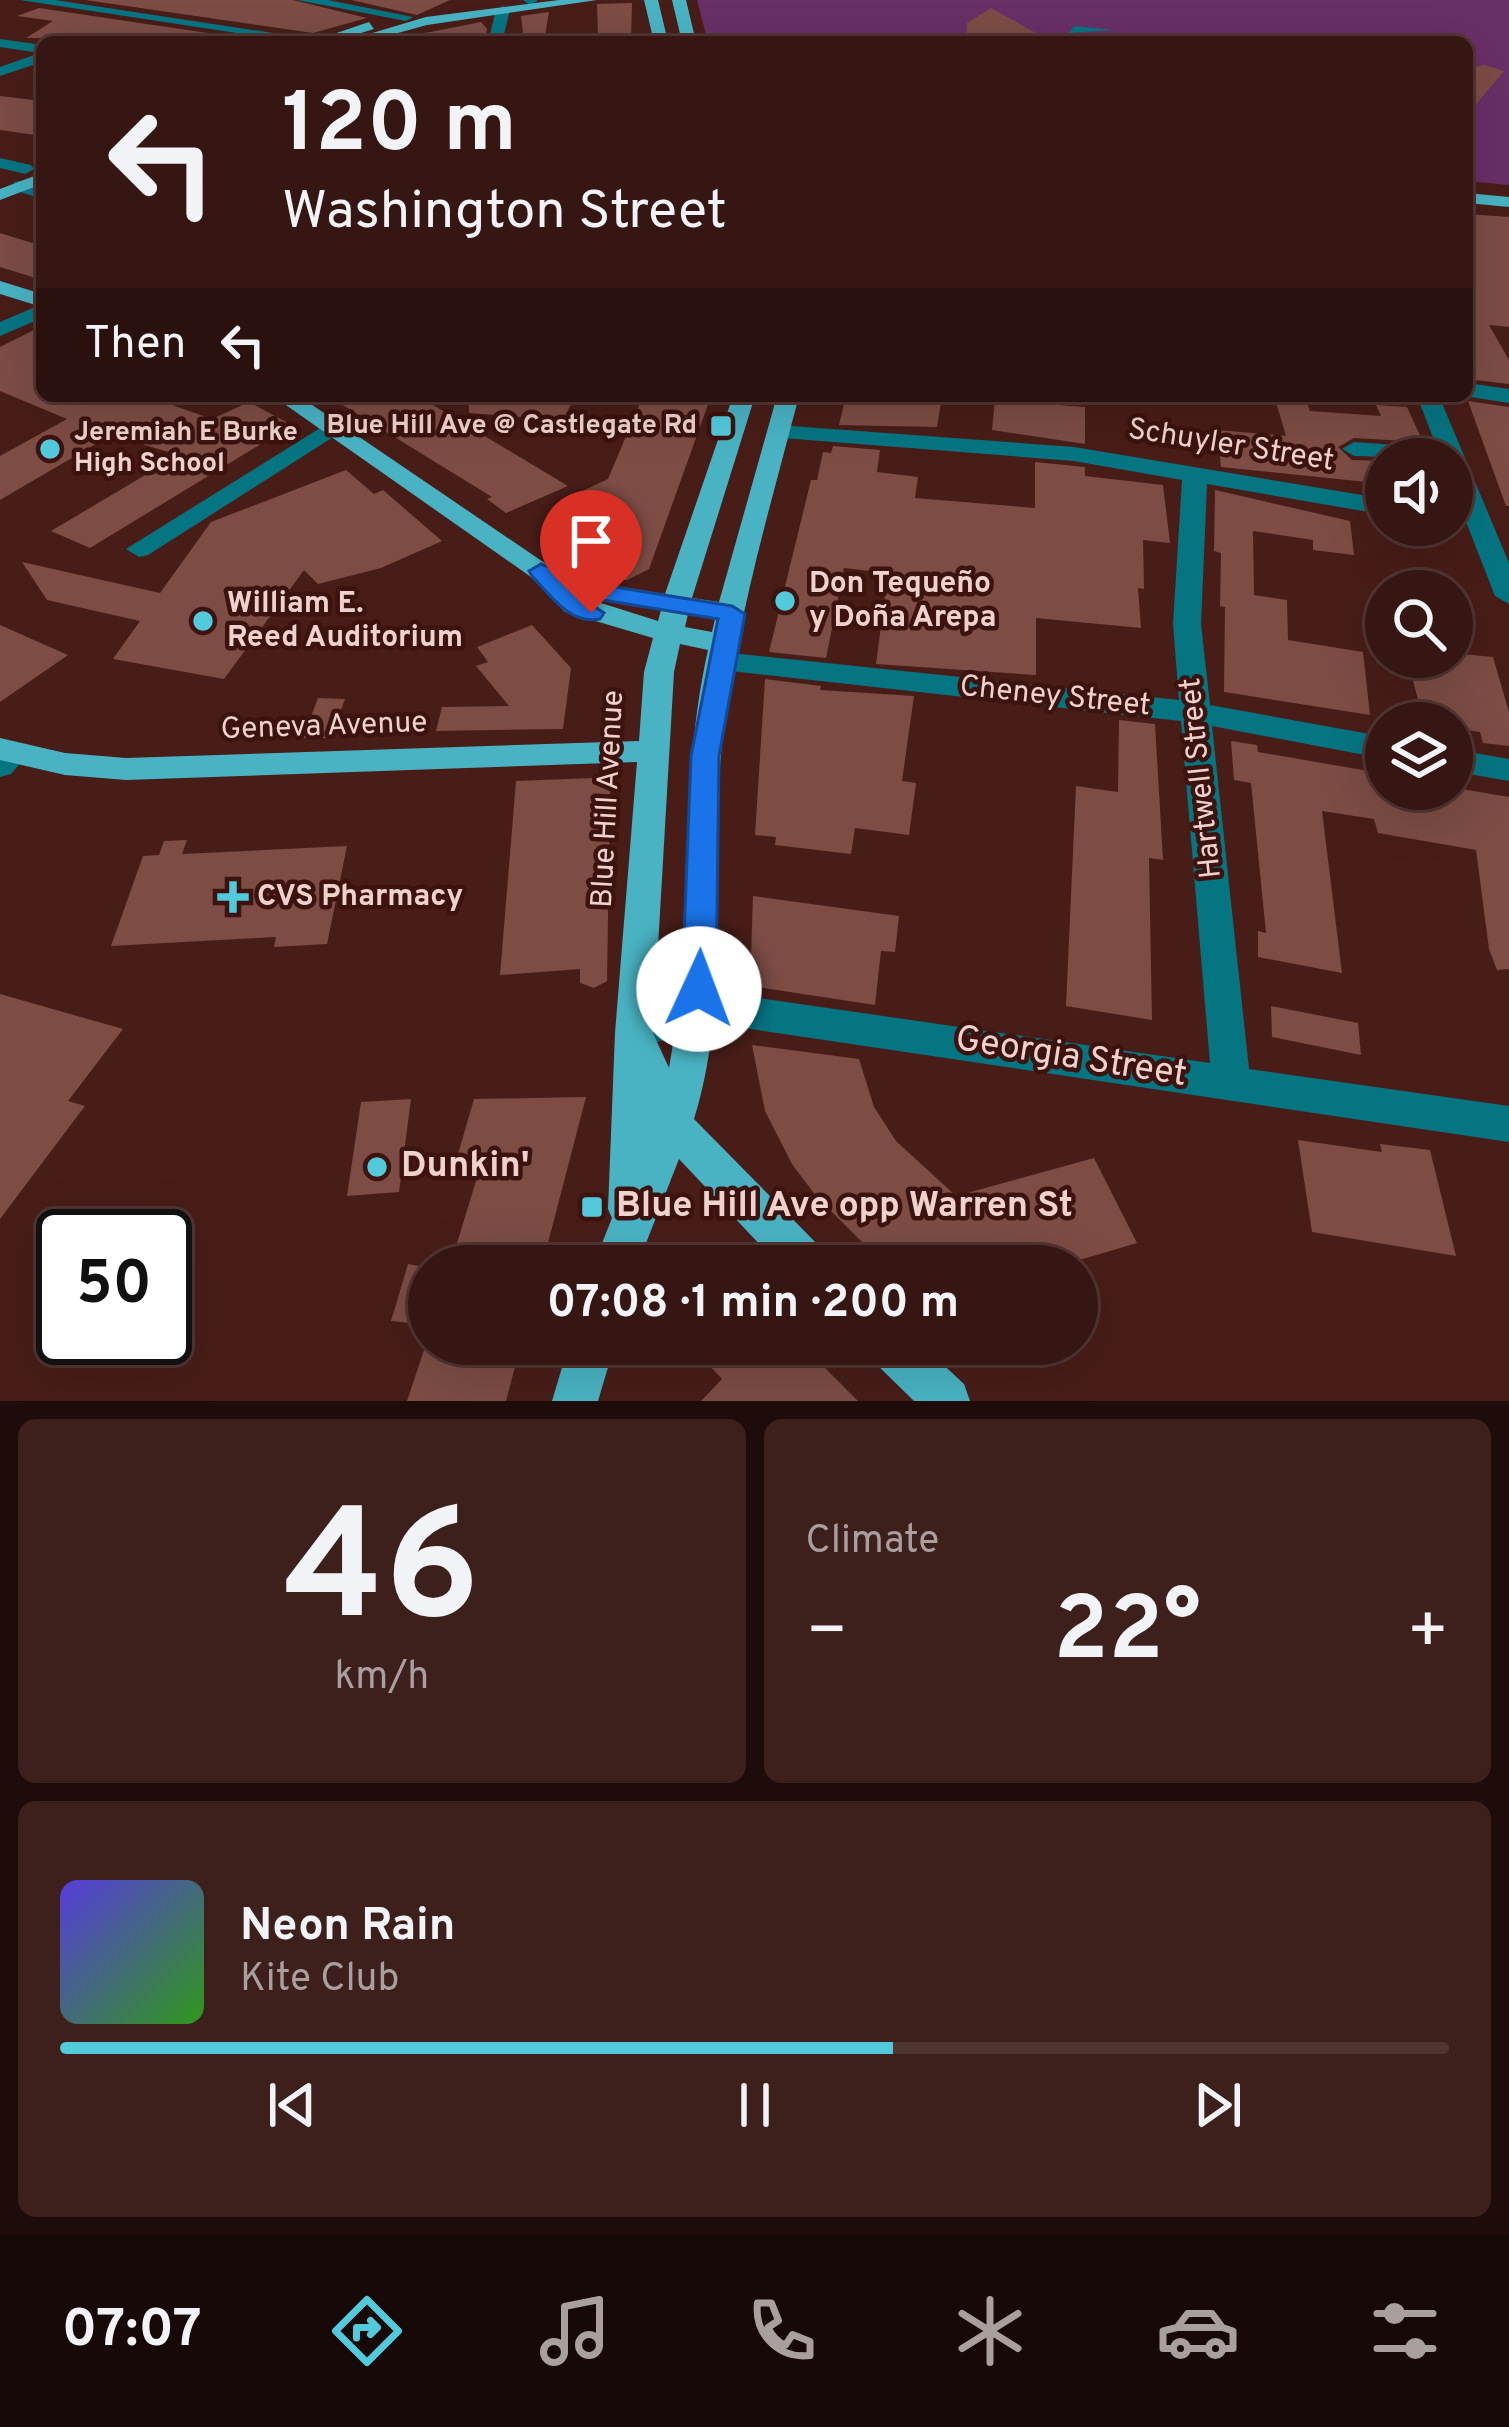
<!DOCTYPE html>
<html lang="en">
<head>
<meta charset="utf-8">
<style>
  body { margin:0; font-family:Overpass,sans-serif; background:#3d1f1b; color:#f1f3f6; height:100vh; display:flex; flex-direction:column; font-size:45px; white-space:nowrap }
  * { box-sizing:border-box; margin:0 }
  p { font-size:39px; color:#aa9f9f }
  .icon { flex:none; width:66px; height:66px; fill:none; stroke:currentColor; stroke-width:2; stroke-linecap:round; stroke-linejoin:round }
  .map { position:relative; height:1401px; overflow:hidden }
  .sheet { display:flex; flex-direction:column; gap:18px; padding:18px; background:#1e0c0a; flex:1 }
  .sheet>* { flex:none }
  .top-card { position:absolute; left:36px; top:36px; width:1437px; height:366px; border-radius:18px; box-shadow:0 12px 48px #0002,0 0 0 3px #503532; background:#361612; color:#f1f3f6; overflow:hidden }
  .buttons { position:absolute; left:1365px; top:438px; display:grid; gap:24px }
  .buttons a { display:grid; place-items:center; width:108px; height:108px; border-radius:50%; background:#361612; box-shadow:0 12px 48px #0002,0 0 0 3px #503532; font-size:60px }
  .speed { position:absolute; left:36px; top:1209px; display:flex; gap:24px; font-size:60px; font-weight:700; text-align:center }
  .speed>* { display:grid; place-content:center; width:156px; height:156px; border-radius:50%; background:#361612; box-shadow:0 12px 48px #0002,0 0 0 3px #503532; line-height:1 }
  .speed .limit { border:6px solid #111; border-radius:18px; background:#fff; color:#111 }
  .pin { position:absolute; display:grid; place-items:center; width:102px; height:102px; color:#fff; margin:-123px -51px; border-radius:50% 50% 50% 0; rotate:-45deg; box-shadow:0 0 12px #0007 }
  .pin .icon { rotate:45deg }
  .me { position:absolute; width:132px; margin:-66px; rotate:2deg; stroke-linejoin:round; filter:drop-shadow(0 0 9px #0008) }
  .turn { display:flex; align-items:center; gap:42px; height:252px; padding:0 48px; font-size:54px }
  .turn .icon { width:156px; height:156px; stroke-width:2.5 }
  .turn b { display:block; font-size:84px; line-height:102px }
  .then { display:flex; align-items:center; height:114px; padding:0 48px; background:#0003; gap:24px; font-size:45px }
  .big { font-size:90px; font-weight:700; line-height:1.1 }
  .sheet .widget { flex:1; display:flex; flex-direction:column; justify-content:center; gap:18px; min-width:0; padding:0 42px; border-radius:18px; background:#3d1f1b }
  .sheet .dial { align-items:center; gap:0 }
  .dial b { font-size:156px; line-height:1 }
  .song { display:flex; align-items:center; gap:36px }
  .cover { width:144px; height:144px; border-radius:18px; background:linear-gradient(135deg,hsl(250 70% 55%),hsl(110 70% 35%)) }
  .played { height:12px; border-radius:6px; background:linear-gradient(90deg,#53cadc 60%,#503532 60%) }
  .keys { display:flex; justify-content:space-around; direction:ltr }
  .heat { display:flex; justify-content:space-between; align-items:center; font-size:66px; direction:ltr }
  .sheet .tiles { flex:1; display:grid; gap:18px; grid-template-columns:1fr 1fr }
  .widget:last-child { grid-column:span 2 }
  .trip { position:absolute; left:408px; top:1245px; width:690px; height:120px; border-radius:60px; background:#361612; box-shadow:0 12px 48px #0002,0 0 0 3px #503532; font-weight:700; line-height:120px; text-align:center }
  .dock { display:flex; height:192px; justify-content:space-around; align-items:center; background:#160907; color:#aa9f9f }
  .dock .icon { width:84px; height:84px }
  .dock .active { color:#53cadc }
  .dock b { font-size:54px; color:#f1f3f6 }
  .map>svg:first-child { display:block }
</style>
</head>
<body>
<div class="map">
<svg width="1509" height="1401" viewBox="0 0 1509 1401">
  <rect width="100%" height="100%" fill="#481d18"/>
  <path fill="#692f67" d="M697 0H1509V185L1467 181V42H708Z"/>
  <path fill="#7c4c45" d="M85 0H293L367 18 313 33Z
    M351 0H450L417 15Z
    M632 3 631 41 598 38 597 4Z
    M39 8 241 38H26L53 21 17 16Z
    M991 8 1052 42H967V23Z
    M549 12 544 41H524L521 16Z
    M481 22 487 29 484 42 385 41Z
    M1484 65 1504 71 1467 115V69Z
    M0 96 42 101V136L0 130Z
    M1467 214 1509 217V327L1489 325 1509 360V384L1467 379Z
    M0 233 42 246V280L0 267Z
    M42 326V396H146L212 419 249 402 292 425 90 548 51 531 179 455 111 435 0 500V456L67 419 0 391V347Z
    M328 396H418L568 486 506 513 487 499 492 497Z
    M469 396H575L563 420 469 413Z
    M643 396H711L649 569 627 580 592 577 542 539 587 518 576 494 608 479Z
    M846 396H942L937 427 839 425Z
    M1275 399 1306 401 1310 411 1381 416 1376 405 1407 407 1423 442 1354 438 1338 447 1352 460 1386 461V484L1221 467 1217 430 1286 436Z
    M995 400 1085 407V444L992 430Z
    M1468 401 1509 407V506H1506Z
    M833 446 880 450 877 472 918 477 915 498 1035 508V462L1085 467V476L1163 485 1170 543 1143 540 1144 589 1138 588 1141 628 1036 618V675L876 664 888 573 844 568 826 658 769 652 811 480H817L823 452 831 453Z
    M346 470 374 494 383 490 442 541 381 568 318 584 304 570 224 679 113 659 140 621 47 600 22 562 160 593 211 522Z
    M1215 490 1350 521 1354 555 1313 550V540L1253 531 1254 595 1287 600 1288 640 1363 652 1370 715 1224 692 1225 607 1220 606 1221 553 1214 551Z
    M0 625 68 655 0 702Z
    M532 625 571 668 563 729 436 731 442 707 509 706 476 666 488 662 477 647Z
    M1452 653 1493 657 1509 712V746L1483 743 1480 732 1452 728V723H1424L1407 657H1452Z
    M765 679 821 686 820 690 914 696 902 781 916 783 909 835 855 828 851 854 775 845 776 837 755 835Z
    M318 698 345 699 331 738H303Z
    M1119 720 1155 724 1163 860 1149 858 1152 1020 1066 1006 1076 786 1118 792Z
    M1231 741 1257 745 1258 752 1386 774V789H1462L1509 797V969L1497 970 1489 949 1476 850 1378 833 1374 819 1322 811 1342 973 1258 957V931L1266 933 1251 783 1234 780Z
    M593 778 610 788 607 981 594 988 580 983V969L500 975 516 781Z
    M187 840 182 854 347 846 327 944 274 947 276 937 111 946 143 856 159 855 164 841Z
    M753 896 899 916 895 952 881 951 875 1005 750 986Z
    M0 994 123 1029 68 1101 85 1106 0 1219Z
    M1271 1006 1358 1023 1361 1055 1272 1037Z
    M752 1045 859 1059 874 1107 896 1141 956 1196 1094 1158 1137 1243 1059 1266H886L816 1196 792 1164 765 1111Z
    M586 1097 542 1266H450L480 1168H454L474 1099Z
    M411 1099 399 1192 347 1196 361 1102Z
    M1298 1140 1382 1152 1380 1144 1430 1150 1456 1256 1312 1232Z
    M686 1242 703 1245 724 1266H667Z
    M408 1264 429 1268V1325L391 1321Z
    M426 1344H521L506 1401H407Z
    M689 1344H801L858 1401H701L722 1379Z"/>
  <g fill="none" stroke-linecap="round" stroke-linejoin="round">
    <path fill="#067582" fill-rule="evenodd" d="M20 0H55L326 41 296 42Z
      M297 0H328L413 17 406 21Z
      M523 0H537V1L530 5Z
      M503 6 510 10 502 42H488L496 10Z
      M1074 26 1114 30 1069 33Z
      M0 39 42 45V62L0 76V67L40 53 0 47Z
      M0 158 31 165 34 169 25 174 0 168Z
      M20 181 42 188V199L14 190V182Z
      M42 304V318L0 336V322Z
      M1467 383 1509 389V403L1464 396Z
      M1417 396H1439L1509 563V604L1495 596 1452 486V459L1354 456 1342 449 1354 442 1437 448Z
      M333 420 345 427 341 432 148 555 139 557 126 549Z
      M778 425 1074 447 1386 499V515L1207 484 1201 624 1210 705 1386 737V759L1212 726 1249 1069 1509 1106V1142L744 1028 698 1030 634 1049 621 1044 615 1033 621 1022 698 998 744 996 1210 1063 1181 721 722 670 707 661 722 652 1179 700 1173 624 1182 480 1074 461 770 437V427Z
      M13 742 29 753 11 774 0 777V747Z
      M1452 749 1509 759V781L1452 771Z"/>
    <path fill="#49b3c3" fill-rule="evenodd" d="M559 0H597L427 25 365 42H342L426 17Z
      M644 0H658L668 42H654Z
      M672 0H686L696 42H682Z
      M369 22 374 29 332 42H310Z
      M42 173V184L0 200V189Z
      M1467 193 1509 197V207L1467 203Z
      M0 281 42 294V307L0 294Z
      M273 396H299L555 570 590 582 665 594 733 396H755L692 598 719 602 777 396H799C768 515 733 632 721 754 710 876 731 1000 694 1119L824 1251 831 1266H780L679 1159 637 1266H593L612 1218 608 1209 615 1033 637 762 126 780 65 775 0 760V738L65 753 126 758 639 741 644 672 653 638 565 612 531 577ZM582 597H584L661 610 658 621ZM688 614 715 619 712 632 685 627ZM680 644 708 650C677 788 694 929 669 1068L653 1033 674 672Z
      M569 1344H615L598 1401H552Z
      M865 1344H921L964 1384 970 1401H914L872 1360Z"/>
  </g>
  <path fill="#1a73e8" stroke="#114b97" stroke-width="3" d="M541 564 590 583 732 606 745 614 719 756 716 989 711 999H687L682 989 691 756 718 619 579 596 604 613 600 619C570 625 551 596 532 576L529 571Z"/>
  <g fill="#53cadc" stroke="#3c130e" stroke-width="4.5">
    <rect x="709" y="414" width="24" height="24" rx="6"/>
    <circle cx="50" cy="449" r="12"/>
    <circle cx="785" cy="601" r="12"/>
    <circle cx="203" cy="621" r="12"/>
    <path d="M227 879h12v12h12v12h-12v12h-12v-12h-12v-12h12z"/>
    <circle cx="377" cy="1167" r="12"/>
    <rect x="580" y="1195" width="24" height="24" rx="6"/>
  </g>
  <g text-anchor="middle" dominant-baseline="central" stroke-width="9" stroke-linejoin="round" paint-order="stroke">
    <g font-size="27" font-weight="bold" fill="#efd2cd" stroke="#3c130e" text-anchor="end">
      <text x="697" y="426">Blue Hill Ave @ Castlegate Rd</text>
      <text x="74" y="433" text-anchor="start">Jeremiah E Burke<tspan x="74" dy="31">High School</tspan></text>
    </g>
    <g font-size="30" fill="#efd2cd" stroke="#3c130e">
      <text transform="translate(1231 446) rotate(9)">Schuyler Street</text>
      <text transform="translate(1055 697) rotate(6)">Cheney Street</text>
      <text transform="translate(324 727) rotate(-2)">Geneva Avenue</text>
      <text transform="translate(1202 778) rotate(-96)">Hartwell Street</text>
      <text transform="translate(609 799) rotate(-87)">Blue Hill Avenue</text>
    </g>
    <g font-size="30" font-weight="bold" fill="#efd2cd" stroke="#3c130e" text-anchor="start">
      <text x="809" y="584">Don Tequeño<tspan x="809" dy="34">y Doña Arepa</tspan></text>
      <text x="227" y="604">William E.<tspan x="227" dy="34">Reed Auditorium</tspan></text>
      <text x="257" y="897">CVS Pharmacy</text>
    </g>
    <g font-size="36" fill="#efd2cd" stroke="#3c130e">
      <text transform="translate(1071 1058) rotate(9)">Georgia Street</text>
    </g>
    <g font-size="36" font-weight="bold" fill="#efd2cd" stroke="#3c130e" text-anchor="start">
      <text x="401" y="1167">Dunkin'</text>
      <text x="616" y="1207">Blue Hill Ave opp Warren St</text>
    </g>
  </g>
</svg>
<div class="buttons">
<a><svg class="icon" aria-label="sound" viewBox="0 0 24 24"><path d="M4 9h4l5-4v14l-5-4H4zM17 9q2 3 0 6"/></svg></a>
<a><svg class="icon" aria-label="search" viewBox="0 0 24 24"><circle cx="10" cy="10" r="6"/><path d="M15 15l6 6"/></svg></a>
<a><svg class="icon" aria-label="layers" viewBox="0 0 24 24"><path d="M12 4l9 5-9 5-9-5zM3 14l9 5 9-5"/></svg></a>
</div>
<div class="speed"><div class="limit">50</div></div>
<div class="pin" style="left:591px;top:613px;background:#d93025"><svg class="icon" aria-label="arrive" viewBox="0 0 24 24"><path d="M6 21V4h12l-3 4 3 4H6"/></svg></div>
<svg class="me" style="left:699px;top:989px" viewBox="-20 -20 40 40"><circle r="19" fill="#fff"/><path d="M0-13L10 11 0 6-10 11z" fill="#1a73e8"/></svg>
<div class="trip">07:08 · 1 min · 200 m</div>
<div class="top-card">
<div class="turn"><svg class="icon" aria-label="left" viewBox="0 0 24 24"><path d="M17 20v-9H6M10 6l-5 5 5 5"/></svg><div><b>120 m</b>Washington Street</div></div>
<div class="then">Then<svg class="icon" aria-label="left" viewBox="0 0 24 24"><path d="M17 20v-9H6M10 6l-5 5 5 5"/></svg></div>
</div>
</div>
<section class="sheet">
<div class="tiles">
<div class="widget dial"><b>46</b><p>km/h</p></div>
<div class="widget"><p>Climate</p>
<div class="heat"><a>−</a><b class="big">22°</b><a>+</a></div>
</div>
<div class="widget">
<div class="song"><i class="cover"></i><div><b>Neon Rain</b><p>Kite Club</p></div></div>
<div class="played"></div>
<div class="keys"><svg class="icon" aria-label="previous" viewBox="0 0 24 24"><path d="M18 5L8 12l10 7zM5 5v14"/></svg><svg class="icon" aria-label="pause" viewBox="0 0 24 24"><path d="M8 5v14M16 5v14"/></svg><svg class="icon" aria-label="next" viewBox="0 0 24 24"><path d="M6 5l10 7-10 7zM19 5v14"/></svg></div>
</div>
</div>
</section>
<nav class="dock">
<b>07:07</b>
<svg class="icon active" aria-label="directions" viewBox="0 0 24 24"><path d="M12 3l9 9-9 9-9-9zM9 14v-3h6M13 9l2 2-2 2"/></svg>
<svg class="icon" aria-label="music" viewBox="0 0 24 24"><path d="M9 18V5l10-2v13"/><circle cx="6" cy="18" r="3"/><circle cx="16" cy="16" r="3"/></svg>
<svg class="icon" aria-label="phone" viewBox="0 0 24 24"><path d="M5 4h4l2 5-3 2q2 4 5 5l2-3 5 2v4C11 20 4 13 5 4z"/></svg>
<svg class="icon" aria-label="climate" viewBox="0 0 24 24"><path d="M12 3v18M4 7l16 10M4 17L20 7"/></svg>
<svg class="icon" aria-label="car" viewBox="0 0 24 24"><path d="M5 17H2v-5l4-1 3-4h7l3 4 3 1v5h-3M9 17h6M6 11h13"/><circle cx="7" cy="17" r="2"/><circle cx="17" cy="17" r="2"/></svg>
<svg class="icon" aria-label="filters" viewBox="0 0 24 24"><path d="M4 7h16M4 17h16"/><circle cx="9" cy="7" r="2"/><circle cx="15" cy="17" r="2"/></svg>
</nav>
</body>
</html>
